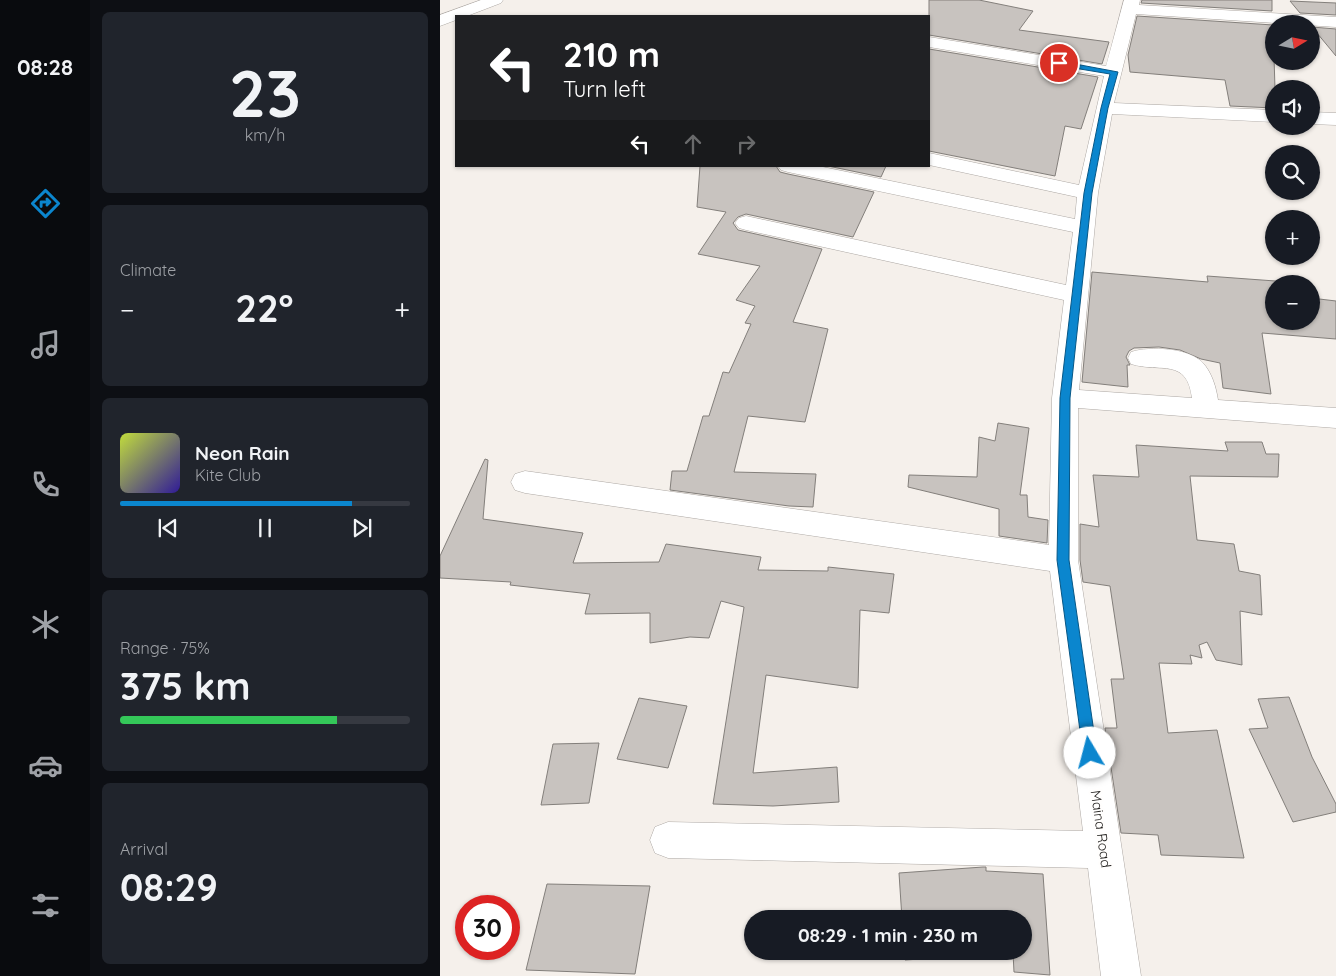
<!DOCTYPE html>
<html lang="en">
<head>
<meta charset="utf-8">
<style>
  body { margin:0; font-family:Quicksand,sans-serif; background:#20242c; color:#f1f3f6; height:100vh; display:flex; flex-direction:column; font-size:19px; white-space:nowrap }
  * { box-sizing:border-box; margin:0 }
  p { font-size:16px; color:#9ea1a6 }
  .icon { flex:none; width:28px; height:28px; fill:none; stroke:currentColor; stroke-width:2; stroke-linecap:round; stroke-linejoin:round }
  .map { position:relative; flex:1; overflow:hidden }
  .drawer { display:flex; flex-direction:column; gap:12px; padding:12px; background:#0d0f14; width:350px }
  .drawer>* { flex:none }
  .hud { position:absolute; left:15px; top:15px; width:475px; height:152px; border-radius:0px; box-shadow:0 1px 4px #0004; background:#202124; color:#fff; overflow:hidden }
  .needle { width:32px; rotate:80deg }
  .buttons { position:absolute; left:825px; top:15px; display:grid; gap:10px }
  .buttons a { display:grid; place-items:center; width:55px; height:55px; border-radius:50%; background:#171b24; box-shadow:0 1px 4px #0004; font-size:25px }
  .speed { position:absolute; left:15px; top:895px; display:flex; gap:10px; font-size:25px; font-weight:700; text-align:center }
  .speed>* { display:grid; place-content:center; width:65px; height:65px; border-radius:50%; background:#171b24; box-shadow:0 1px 4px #0004; line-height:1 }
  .speed .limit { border:8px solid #d22; background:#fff; color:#111 }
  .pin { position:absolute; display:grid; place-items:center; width:42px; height:42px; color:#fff; margin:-21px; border:2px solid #fff; border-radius:50%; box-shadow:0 1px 5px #0007 }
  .me { position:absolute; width:55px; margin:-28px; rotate:352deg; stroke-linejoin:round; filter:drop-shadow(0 0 4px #0008) }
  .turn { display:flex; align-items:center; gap:18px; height:105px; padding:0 25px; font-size:22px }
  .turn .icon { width:65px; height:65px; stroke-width:2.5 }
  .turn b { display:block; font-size:35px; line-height:42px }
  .lanes { display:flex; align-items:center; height:48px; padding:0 25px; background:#0003; justify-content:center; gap:25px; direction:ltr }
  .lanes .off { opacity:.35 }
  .big { font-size:38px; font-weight:700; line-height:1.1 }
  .drawer .card { flex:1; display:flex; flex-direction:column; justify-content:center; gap:8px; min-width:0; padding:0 18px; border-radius:8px; background:#20242c }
  .drawer .dial { align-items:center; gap:0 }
  .dial b { font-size:65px; line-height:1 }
  .song { display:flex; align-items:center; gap:15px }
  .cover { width:60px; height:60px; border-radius:8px; background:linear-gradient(135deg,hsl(70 70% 55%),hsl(250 70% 35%)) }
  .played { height:5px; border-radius:2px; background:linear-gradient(90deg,#0b86ce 80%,#363941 80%) }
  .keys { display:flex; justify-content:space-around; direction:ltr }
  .heat { display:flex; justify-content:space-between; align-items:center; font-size:28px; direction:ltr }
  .charge { height:8px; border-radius:4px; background:linear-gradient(90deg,#34c759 75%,#363941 0) }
  .trip { position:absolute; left:304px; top:910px; width:288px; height:50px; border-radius:25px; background:#171b24; box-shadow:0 1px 4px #0004; font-weight:700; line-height:50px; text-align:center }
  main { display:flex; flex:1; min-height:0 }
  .menu { display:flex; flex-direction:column; width:90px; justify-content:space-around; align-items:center; background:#090b0e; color:#9ea1a6 }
  .menu .icon { width:35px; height:35px }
  .menu .current { color:#0b86ce }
  .menu b { font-size:22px; color:#f1f3f6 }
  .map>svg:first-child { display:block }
</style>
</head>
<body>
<main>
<nav class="menu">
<b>08:28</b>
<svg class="icon current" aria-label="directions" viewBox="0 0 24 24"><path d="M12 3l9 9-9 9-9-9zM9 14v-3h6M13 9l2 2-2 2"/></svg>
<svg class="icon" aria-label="music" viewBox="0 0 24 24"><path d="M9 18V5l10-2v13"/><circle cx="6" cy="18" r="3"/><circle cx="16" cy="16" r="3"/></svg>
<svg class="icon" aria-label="phone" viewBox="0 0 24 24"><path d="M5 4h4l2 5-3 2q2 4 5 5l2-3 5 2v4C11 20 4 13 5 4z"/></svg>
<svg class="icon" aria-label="climate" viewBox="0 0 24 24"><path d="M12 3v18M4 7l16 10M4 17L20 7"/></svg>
<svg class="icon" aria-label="car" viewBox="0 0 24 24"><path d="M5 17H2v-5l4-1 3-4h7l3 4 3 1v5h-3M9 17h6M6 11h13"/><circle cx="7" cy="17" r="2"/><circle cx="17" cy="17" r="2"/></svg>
<svg class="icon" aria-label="filters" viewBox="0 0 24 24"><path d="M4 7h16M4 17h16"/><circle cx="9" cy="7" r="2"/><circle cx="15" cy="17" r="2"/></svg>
</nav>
<section class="drawer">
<div class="card dial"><b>23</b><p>km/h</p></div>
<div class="card"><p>Climate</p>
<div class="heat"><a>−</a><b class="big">22°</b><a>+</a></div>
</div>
<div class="card">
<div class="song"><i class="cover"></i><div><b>Neon Rain</b><p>Kite Club</p></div></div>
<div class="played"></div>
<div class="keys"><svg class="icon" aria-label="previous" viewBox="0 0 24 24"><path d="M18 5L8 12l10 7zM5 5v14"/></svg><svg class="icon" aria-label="pause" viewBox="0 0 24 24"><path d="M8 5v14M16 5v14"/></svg><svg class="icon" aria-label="next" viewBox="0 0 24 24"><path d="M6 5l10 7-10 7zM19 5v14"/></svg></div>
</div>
<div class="card"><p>Range · 75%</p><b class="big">375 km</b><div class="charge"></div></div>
<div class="card"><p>Arrival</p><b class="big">08:29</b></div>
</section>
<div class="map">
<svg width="896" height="976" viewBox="0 0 896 976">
  <rect width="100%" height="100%" fill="#f5f0eb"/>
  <path fill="#c8c3bf" stroke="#837f7b" d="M489 0H539L593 11 579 30 669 42 662 64 489 35Z
    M702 0H832V11L701 3Z
    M850 1 896 3V15L860 13Z
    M697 16 833 25 835 89 834 108 790 106 785 80 690 72 688 55Z
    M872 27 896 29V56Z
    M489 49 658 77 641 129 625 126 615 176 489 151Z
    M260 166H336L340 172 348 174 434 192 413 237 306 214 298 217 293 223 298 230 382 249 353 322 388 329 365 422 308 416 294 472 376 474 373 507 349 506 230 490 232 471H247L263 416H269L283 372 289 373 311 324 305 323 315 306 296 300 320 266 258 254 286 212 257 207Z
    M388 166H446L441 177Z
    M652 272 768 282 767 276 849 282 850 284H834V321H871V298L896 301V339L822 333 831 394 783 388 780 363 761 359 740 350 719 347 694 348 689 351 686 357 690 365H687L688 387 642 382Z
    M558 423 589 428 580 495H587L588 517 608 520 607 543 559 536V509L468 487 469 475 537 477 539 437 555 441Z
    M785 442H822L826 454H839L838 477 750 476 757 540 794 544 799 571 820 575 822 615 800 611 802 665 776 660 767 642 759 645 762 658 750 655 752 664 719 663 728 733 777 730 804 858 721 855 718 835 681 833 665 728H677L671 679H684L670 586 643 582 640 560V524L659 527 653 475 699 477 696 445 788 451Z
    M45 459 48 460 43 519 143 533 133 563 219 562 226 544 321 557 318 570 388 571V567L454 574 449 613 420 610 418 688 326 675 313 773 397 767 399 802 333 806 273 804 304 607 281 601 269 638 250 637 210 643V613L145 614 150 594 70 585 71 582 0 578V556Z
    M849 697 872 757 896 804V812L853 822 809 729 828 728 818 699Z
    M199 698 247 706 228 768 177 759Z
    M159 743 149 803 101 805 113 744Z
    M543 867H546V871L603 874 610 975 574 972 573 953 465 960V951H582V919H462L459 873Z
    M107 884 210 886 195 974 86 970Z"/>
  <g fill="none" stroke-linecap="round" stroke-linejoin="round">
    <defs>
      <path id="street" d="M41 0H63L61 3 27 16H16V20L0 26V15Z
        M684 0H700L699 5 896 17V27L696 14 674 103 834 110V122L672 114 658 193 639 390 752 398C747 357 720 373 691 364L688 358 691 352C710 346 749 348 763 363 772 373 776 387 778 400L896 408V428L638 408V560L701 976H661L648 868 228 858 215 853 210 840 215 827 228 822 643 831 610 571 85 493 75 490 71 482 75 474 85 471 609 545 612 398 624 300 306 230 299 228 295 223 299 218 306 216 626 285 633 232 348 172 341 170 338 166H378L635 219 637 197 489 165V153L639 185 664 76 489 47V37L666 66Z
        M871 112 896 113V125L871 124Z"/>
    </defs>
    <use href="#street" stroke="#ada8a4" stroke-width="1"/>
    <use href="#street" fill="#fff" fill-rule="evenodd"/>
  </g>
  <path fill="#0b86ce" stroke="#075786" d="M619 61 678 72 668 108 652 193 630 398 629 560 657 753 655 758 650 760 645 758 643 753 617 560 620 398 644 193 661 108 670 74 616 65Z"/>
  <g text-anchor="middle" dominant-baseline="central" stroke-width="5" stroke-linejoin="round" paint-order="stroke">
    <g font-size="14" fill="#23211f" stroke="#fffefd">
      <text transform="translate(661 829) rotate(82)">Maina Road</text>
    </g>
  </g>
</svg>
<div class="buttons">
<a><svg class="needle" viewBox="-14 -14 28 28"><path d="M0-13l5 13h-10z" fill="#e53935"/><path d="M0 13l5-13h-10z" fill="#9ea1a6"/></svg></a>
<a><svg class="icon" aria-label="sound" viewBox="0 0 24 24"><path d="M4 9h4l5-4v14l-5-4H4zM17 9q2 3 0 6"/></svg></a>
<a><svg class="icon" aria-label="search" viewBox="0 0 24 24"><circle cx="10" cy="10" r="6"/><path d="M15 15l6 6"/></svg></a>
<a>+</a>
<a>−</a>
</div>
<div class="speed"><div class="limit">30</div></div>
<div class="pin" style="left:619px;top:63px;background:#d93025"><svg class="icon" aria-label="arrive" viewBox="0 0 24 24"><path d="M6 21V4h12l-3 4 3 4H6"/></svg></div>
<svg class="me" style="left:650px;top:753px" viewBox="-20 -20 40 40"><circle r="19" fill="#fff"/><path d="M0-13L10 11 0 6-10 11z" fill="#0b86ce"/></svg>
<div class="trip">08:29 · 1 min · 230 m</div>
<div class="hud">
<div class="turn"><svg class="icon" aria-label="left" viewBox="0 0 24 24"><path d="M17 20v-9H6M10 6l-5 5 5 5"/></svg><div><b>210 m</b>Turn left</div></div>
<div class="lanes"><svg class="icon" aria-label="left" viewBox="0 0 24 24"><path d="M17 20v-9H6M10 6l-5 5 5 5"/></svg><svg class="icon off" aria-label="ahead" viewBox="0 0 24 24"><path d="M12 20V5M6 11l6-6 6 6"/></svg><svg class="icon off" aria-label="right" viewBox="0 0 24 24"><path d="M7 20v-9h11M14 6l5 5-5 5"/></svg></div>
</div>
</div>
</main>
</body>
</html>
